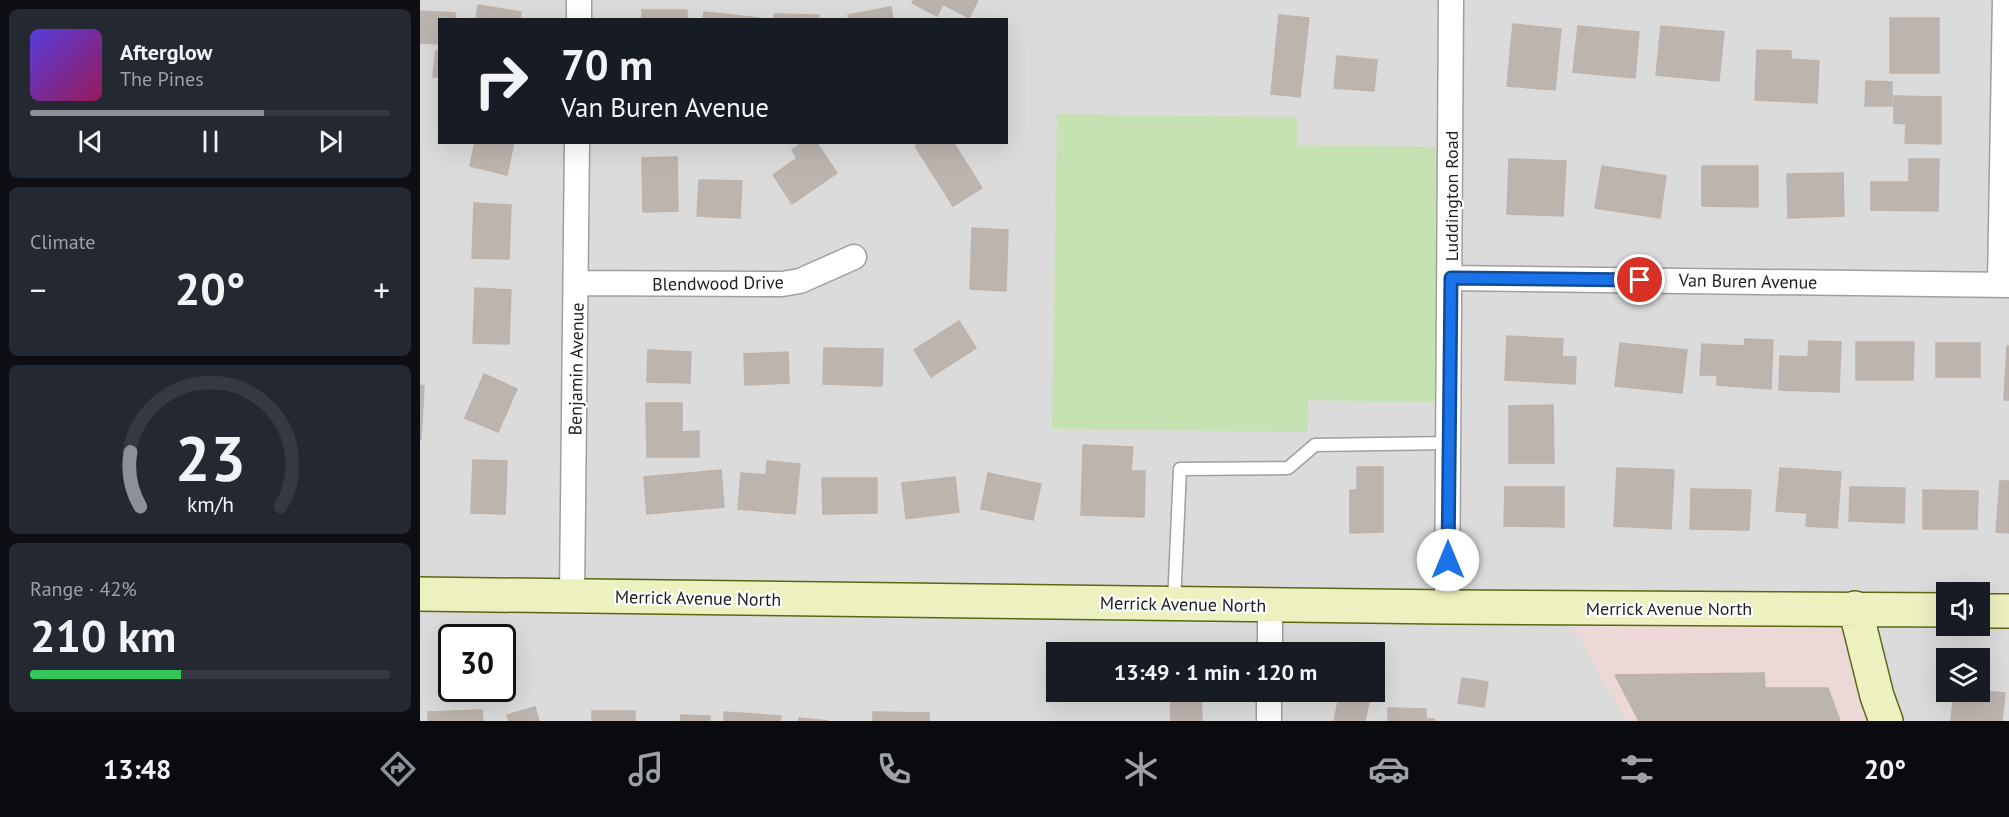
<!DOCTYPE html>
<html lang="en">
<head>
<meta charset="utf-8">
<style>
  body { margin:0; font-family:"PT Sans",sans-serif; background:#242831; color:#f1f3f6; height:100vh; display:flex; flex-direction:column; font-size:22px; white-space:nowrap }
  * { box-sizing:border-box; margin:0 }
  p { font-size:20px; color:#9ea1a6 }
  .icon { flex:none; width:33px; height:33px; fill:none; stroke:currentColor; stroke-width:2; stroke-linecap:round; stroke-linejoin:round }
  .map { position:relative; flex:1; overflow:hidden }
  .sheet { display:flex; flex-direction:column; gap:9px; padding:9px; background:#0d0f14; width:420px }
  .sheet>* { flex:none }
  .guide { position:absolute; left:18px; top:18px; width:570px; height:126px; border-radius:0px; box-shadow:0 6px 24px #0002; background:#171b24; color:#f1f3f6; overflow:hidden }
  .buttons { position:absolute; left:1516px; top:582px; display:grid; gap:12px }
  .buttons a { display:grid; place-items:center; width:54px; height:54px; border-radius:0px; background:#171b24; box-shadow:0 6px 24px #0002; font-size:30px }
  .speed { position:absolute; left:18px; top:624px; display:flex; gap:12px; font-size:30px; font-weight:700; text-align:center }
  .speed>* { display:grid; place-content:center; width:78px; height:78px; border-radius:50%; background:#171b24; box-shadow:0 6px 24px #0002; line-height:1 }
  .speed .limit { border:3px solid #111; border-radius:9px; background:#fff; color:#111 }
  .pin { position:absolute; display:grid; place-items:center; width:51px; height:51px; color:#fff; margin:-26px; border:3px solid #fff; border-radius:50%; box-shadow:0 2px 6px #0007 }
  .me { position:absolute; width:66px; margin:-33px; rotate:0deg; stroke-linejoin:round; filter:drop-shadow(0 0 4px #0008) }
  .turn { display:flex; align-items:center; gap:21px; height:126px; padding:0 24px; font-size:27px }
  .turn .icon { width:78px; height:78px; stroke-width:2.5 }
  .turn b { display:block; font-size:42px; line-height:51px }
  .big { font-size:45px; font-weight:600; line-height:1.1 }
  .sheet .tile { flex:1; display:flex; flex-direction:column; justify-content:center; gap:9px; min-width:0; padding:0 21px; border-radius:9px; background:#242831 }
  .sheet .dial { align-items:center; gap:0 }
  .dial svg { height:156px; overflow:visible; fill:none; stroke:#363941; stroke-width:7; stroke-linecap:round; text-anchor:middle }
  .dial text { fill:#f1f3f6; stroke:none }
  .song { display:flex; align-items:center; gap:18px }
  .cover { width:72px; height:72px; border-radius:9px; background:linear-gradient(135deg,hsl(250 70% 55%),hsl(330 70% 35%)) }
  .played { height:6px; border-radius:3px; background:linear-gradient(90deg,#8c9099 65%,#363941 65%) }
  .keys { display:flex; justify-content:space-around; direction:ltr }
  .heat { display:flex; justify-content:space-between; align-items:center; font-size:33px; direction:ltr }
  .charge { height:9px; border-radius:4px; background:linear-gradient(90deg,#34c759 42%,#363941 0) }
  .trip { position:absolute; left:626px; top:642px; width:339px; height:60px; border-radius:0px; background:#171b24; box-shadow:0 6px 24px #0002; font-weight:600; line-height:60px; text-align:center }
  .menu { display:flex; height:96px; justify-content:space-around; align-items:center; background:#090b0e; color:#9ea1a6 }
  .menu .icon { width:42px; height:42px }
  .menu .active { color:#8c9099 }
  .menu b { font-size:27px; color:#f1f3f6 }
  main { display:flex; flex:1; min-height:0 }
  .map>svg:first-child { display:block }
</style>
</head>
<body>
<main>
<section class="sheet">
<div class="tile">
<div class="song"><i class="cover"></i><div><b>Afterglow</b><p>The Pines</p></div></div>
<div class="played"></div>
<div class="keys"><svg class="icon" aria-label="previous" viewBox="0 0 24 24"><path d="M18 5L8 12l10 7zM5 5v14"/></svg><svg class="icon" aria-label="pause" viewBox="0 0 24 24"><path d="M8 5v14M16 5v14"/></svg><svg class="icon" aria-label="next" viewBox="0 0 24 24"><path d="M6 5l10 7-10 7zM19 5v14"/></svg></div>
</div>
<div class="tile"><p>Climate</p>
<div class="heat"><a>−</a><b class="big">20°</b><a>+</a></div>
</div>
<div class="tile dial"><svg viewBox="0 0 100 80">
<path d="M14 69A42 42 0 1 1 86 69"/>
<path d="M14 69A42 42 0 0 1 9 41" stroke="#8c9099"/>
<text x="50" y="56" font-size="32" font-weight="700">23</text>
<text x="50" y="72" font-size="11">km/h</text>
</svg></div>
<div class="tile"><p>Range · 42%</p><b class="big">210 km</b><div class="charge"></div></div>
</section>
<div class="map">
<svg width="1589" height="721" viewBox="0 0 1589 721">
  <rect width="100%" height="100%" fill="#eeebe5"/>
  <path fill="#dcdbdb" fill-rule="evenodd" d="M0 0H1589V721H0ZM20 20H586V142H20ZM1527 592H1560V626H1527ZM32 638H82V688H32ZM636 652H954V692H636ZM1527 658H1560V692H1527Z"/>
  <path fill="#ecd9d7" d="M1142 608H1435L1466 721H1207Z"/>
  <path fill="#c7e2b2" d="M637 114 878 117 877 145 1031 147 1029 403 888 400 887 432 632 429Z"/>
  <path fill="#bbb4af" stroke="#beb3aa" stroke-width="1.5" d="M494 0H558L549 18 523 4 517 16 492 3Z
    M58 5 101 12 100 20H56Z
    M471 7 473 20H429L428 15Z
    M222 10H267V20H222Z
    M0 11 35 13V20H20V44L0 43Z
    M284 12 339 18V20H283Z
    M354 14 399 15 398 20H354Z
    M859 15 889 18 880 97 851 94Z
    M1470 18H1519V73H1470Z
    M1093 24 1141 29 1135 90 1087 86Z
    M1158 26 1219 32 1215 78 1153 72Z
    M1241 26 1304 32 1299 81 1236 75Z
    M1337 50 1371 51V59L1399 61 1397 103 1335 100Z
    M16 51H20V77H13Z
    M917 56 957 60 954 91 914 88Z
    M1446 81 1472 82V106H1445Z
    M1474 96 1521 97V144L1485 143 1486 124 1474 123Z
    M55 142H94L87 175 50 166Z
    M383 142H396L417 173 372 204 353 175 377 158 372 150Z
    M501 142H533L562 188 533 206 495 146Z
    M257 157 258 211 223 212 222 158Z
    M1089 159 1146 161 1143 216 1087 214Z
    M1489 159H1519L1518 211 1451 210V182H1489Z
    M1182 166 1246 176 1240 218 1175 208Z
    M1282 166H1338V207L1282 206Z
    M1423 173 1424 216 1368 218 1367 174Z
    M279 180 322 181 320 218 277 216Z
    M54 203 91 205 89 259 52 258Z
    M552 228 588 230 586 291 550 289Z
    M55 288 91 290 89 344 53 343Z
    M539 321 556 348 511 377 494 350Z
    M1087 336 1143 339 1142 357H1156L1155 384 1085 380Z
    M1325 339 1353 340 1351 389 1297 385V375H1280L1282 344 1324 346Z
    M1389 341 1421 342 1419 392 1359 390 1360 356 1388 357Z
    M1436 342H1494L1493 380H1436Z
    M1200 343 1267 350 1262 393 1195 386Z
    M1516 343H1560V377H1516Z
    M1587 346H1589V400H1584Z
    M404 348 463 349 462 386 403 384Z
    M228 350 271 352 270 383 227 382Z
    M368 352 369 383 325 385 324 354Z
    M64 374 97 389 78 432 45 418Z
    M0 385 4 386 1 440H0Z
    M226 403H262V432L279 431V457H227Z
    M1133 405 1134 463H1089V406Z
    M663 445 713 447 711 471H725L724 517 661 515Z
    M53 460 87 461 85 514 51 513Z
    M347 461 380 464 375 514 318 509 321 473 346 475Z
    M937 467H963V532L930 533V490H937Z
    M1197 468 1254 470 1251 529 1194 526Z
    M1360 468 1421 472 1417 528 1386 526 1387 513 1356 511Z
    M301 470 304 507 227 514 224 477Z
    M568 473 621 484 613 520 561 509Z
    M535 477 539 512 486 519 482 483Z
    M402 478H457V513L403 514Z
    M1580 481H1589V533L1576 532Z
    M1085 487H1144V527L1084 526Z
    M1430 487 1485 488 1484 523 1429 521Z
    M1271 489 1331 490 1329 530 1270 529Z
    M1503 490 1558 491 1557 529H1503Z
    M1344 673 1345 688H1408L1420 721H1219L1195 675Z
    M1042 678 1068 682 1064 707 1038 703Z
    M1560 691 1585 693 1582 721H1531L1534 692Z
    M750 692H781L782 721H751Z
    M920 692H951L945 721H914Z
    M115 707 119 721H89L87 715Z
    M968 708 1006 709V719H1014V721H968Z
    M62 710 63 721H8V712Z
    M172 711H215V721H172Z
    M304 712 361 716 360 721H304Z
    M453 712 509 713V721H453Z
    M261 715 290 716V721H260Z
    M379 718 408 721H379Z"/>
  <g fill="none" stroke-linecap="round" stroke-linejoin="round">
    <defs>
      <path id="lane" d="M754 604 760 469 868 468 895 445 1029 443"/>
      <path id="street" d="M159 20V0
        M1031 278 1589 285
        M157 283 362 284 380 281 434 257
        M1580 285 1585 0
        M152 596 157 142
        M1027 607 1031 0
        M850 652V605
        M849 721V692"/>
      <path id="secondary" d="M0 594 1027 607 1527 610
        M1435 608 1457 696 1466 721
        M1560 611H1589"/>
    </defs>
    <use href="#lane" stroke="#9f9f9f" stroke-width="15"/>
    <use href="#street" stroke="#9f9f9f" stroke-width="27"/>
    <use href="#secondary" stroke="#5b6813" stroke-width="36"/>
    <use href="#lane" stroke="#fff" stroke-width="12"/>
    <use href="#street" stroke="#fff" stroke-width="24"/>
    <use href="#secondary" stroke="#edf1c0" stroke-width="33"/>
  </g>
  <g fill="none" stroke-linecap="round" stroke-linejoin="round">
    <defs>
      <path id="route" d="M1028 560 1031 278 1220 280"/>
    </defs>
    <use href="#route" stroke="#114b97" stroke-width="15"/>
    <use href="#route" stroke="#1a73e8" stroke-width="10"/>
  </g>
  <g text-anchor="middle" dominant-baseline="central" stroke-width="4.5" stroke-linejoin="round" paint-order="stroke">
    <g font-size="18" fill="#1e1e1e" stroke="#fff">
      <text transform="translate(1031 196) rotate(-90)">Luddington Road</text>
      <text transform="translate(1328 281) rotate(1)">Van Buren Avenue</text>
      <text transform="translate(298 283) rotate(-1)">Blendwood Drive</text>
      <text transform="translate(156 369) rotate(-89)">Benjamin Avenue</text>
      <text transform="translate(278 598) rotate(1)">Merrick Avenue North</text>
      <text transform="translate(763 604) rotate(1)">Merrick Avenue North</text>
      <text x="1249" y="608">Merrick Avenue North</text>
    </g>
  </g>
</svg>
<div class="buttons">
<a><svg class="icon" aria-label="sound" viewBox="0 0 24 24"><path d="M4 9h4l5-4v14l-5-4H4zM17 9q2 3 0 6"/></svg></a>
<a><svg class="icon" aria-label="layers" viewBox="0 0 24 24"><path d="M12 4l9 5-9 5-9-5zM3 14l9 5 9-5"/></svg></a>
</div>
<div class="speed"><div class="limit">30</div></div>
<div class="pin" style="left:1220px;top:280px;background:#d93025"><svg class="icon" aria-label="arrive" viewBox="0 0 24 24"><path d="M6 21V4h12l-3 4 3 4H6"/></svg></div>
<svg class="me" style="left:1028px;top:560px" viewBox="-20 -20 40 40"><circle r="19" fill="#fff"/><path d="M0-13L10 11 0 6-10 11z" fill="#1a73e8"/></svg>
<div class="trip">13:49 · 1 min · 120 m</div>
<div class="guide">
<div class="turn"><svg class="icon" aria-label="right" viewBox="0 0 24 24"><path d="M7 20v-9h11M14 6l5 5-5 5"/></svg><div><b>70 m</b>Van Buren Avenue</div></div>
</div>
</div>
</main>
<nav class="menu">
<b>13:48</b>
<svg class="icon active" aria-label="directions" viewBox="0 0 24 24"><path d="M12 3l9 9-9 9-9-9zM9 14v-3h6M13 9l2 2-2 2"/></svg>
<svg class="icon" aria-label="music" viewBox="0 0 24 24"><path d="M9 18V5l10-2v13"/><circle cx="6" cy="18" r="3"/><circle cx="16" cy="16" r="3"/></svg>
<svg class="icon" aria-label="phone" viewBox="0 0 24 24"><path d="M5 4h4l2 5-3 2q2 4 5 5l2-3 5 2v4C11 20 4 13 5 4z"/></svg>
<svg class="icon" aria-label="climate" viewBox="0 0 24 24"><path d="M12 3v18M4 7l16 10M4 17L20 7"/></svg>
<svg class="icon" aria-label="car" viewBox="0 0 24 24"><path d="M5 17H2v-5l4-1 3-4h7l3 4 3 1v5h-3M9 17h6M6 11h13"/><circle cx="7" cy="17" r="2"/><circle cx="17" cy="17" r="2"/></svg>
<svg class="icon" aria-label="filters" viewBox="0 0 24 24"><path d="M4 7h16M4 17h16"/><circle cx="9" cy="7" r="2"/><circle cx="15" cy="17" r="2"/></svg>
<b>20°</b>
</nav>
</body>
</html>
